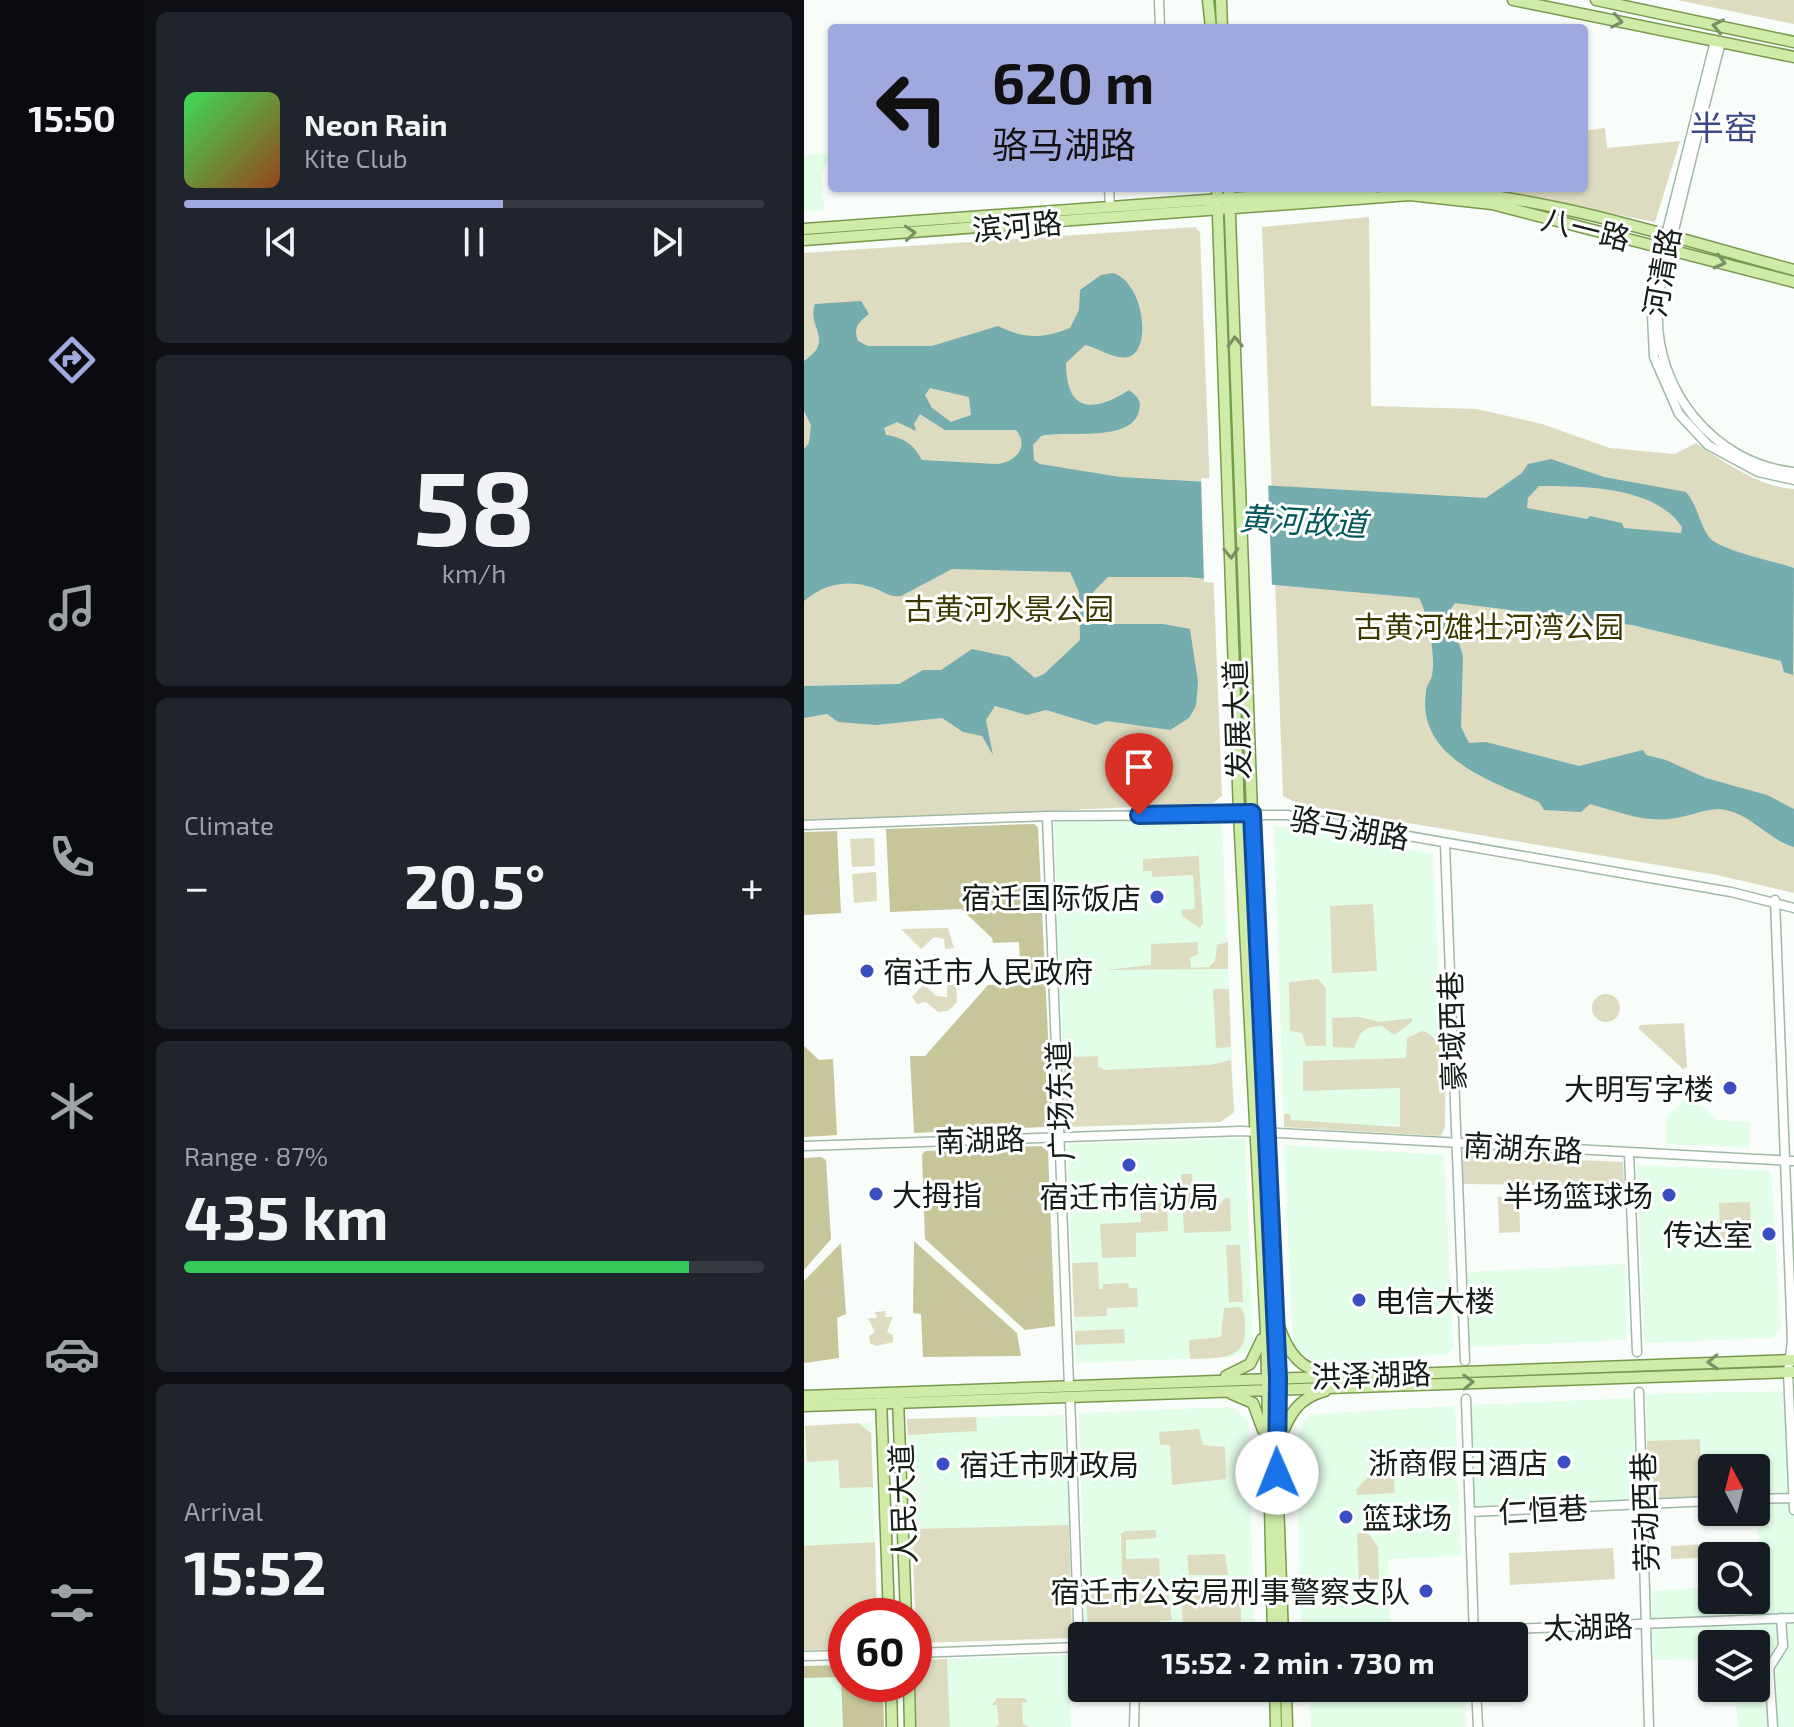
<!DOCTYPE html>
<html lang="en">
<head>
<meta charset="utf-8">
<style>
  body { margin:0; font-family:"Exo 2","Noto Sans SC",sans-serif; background:#20242c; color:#f1f3f6; height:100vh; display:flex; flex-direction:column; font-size:30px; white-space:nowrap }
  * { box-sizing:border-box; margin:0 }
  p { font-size:26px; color:#9ea1a6 }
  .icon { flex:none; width:44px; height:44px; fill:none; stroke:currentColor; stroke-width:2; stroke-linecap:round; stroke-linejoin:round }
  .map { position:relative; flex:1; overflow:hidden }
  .panel { display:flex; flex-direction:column; gap:12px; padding:12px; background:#0d0f14; width:660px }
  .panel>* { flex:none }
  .banner { position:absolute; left:24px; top:24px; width:760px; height:168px; border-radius:8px; box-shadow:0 2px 6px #0004; background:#9fa9de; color:#111; overflow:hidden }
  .needle { width:52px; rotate:353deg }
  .tools { position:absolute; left:894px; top:1454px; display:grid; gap:16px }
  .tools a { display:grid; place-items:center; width:72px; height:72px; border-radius:8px; background:#171b24; box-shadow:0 2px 6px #0004; font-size:40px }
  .speed { position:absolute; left:24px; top:1598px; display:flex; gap:16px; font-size:40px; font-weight:700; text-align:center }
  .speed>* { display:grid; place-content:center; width:104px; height:104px; border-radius:50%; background:#171b24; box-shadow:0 2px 6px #0004; line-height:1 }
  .speed .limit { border:12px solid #d22; background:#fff; color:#111 }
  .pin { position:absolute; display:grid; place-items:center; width:68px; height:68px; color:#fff; margin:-82px -34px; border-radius:50% 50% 50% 0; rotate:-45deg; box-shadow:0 0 8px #0007 }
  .pin .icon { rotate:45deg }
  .me { position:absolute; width:88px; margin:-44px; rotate:359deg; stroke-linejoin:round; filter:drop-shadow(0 0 6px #0008) }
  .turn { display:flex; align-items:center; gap:28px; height:168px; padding:0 32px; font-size:36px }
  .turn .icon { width:104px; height:104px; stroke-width:2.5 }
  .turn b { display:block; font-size:56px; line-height:68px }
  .big { font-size:60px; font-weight:700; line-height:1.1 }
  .panel .tile { flex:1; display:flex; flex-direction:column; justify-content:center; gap:12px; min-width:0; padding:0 28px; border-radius:12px; background:#20242c }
  .panel .dial { align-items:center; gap:0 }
  .dial b { font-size:104px; line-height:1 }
  .song { display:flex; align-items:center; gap:24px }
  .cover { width:96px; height:96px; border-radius:12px; background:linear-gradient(135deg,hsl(130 70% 55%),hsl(20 70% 35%)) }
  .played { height:8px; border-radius:4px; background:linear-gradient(90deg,#9fa9de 55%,#363941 55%) }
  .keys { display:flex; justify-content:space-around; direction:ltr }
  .heat { display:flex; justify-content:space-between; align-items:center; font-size:44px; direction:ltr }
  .charge { height:12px; border-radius:6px; background:linear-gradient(90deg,#34c759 87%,#363941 0) }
  .trip { position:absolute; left:264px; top:1622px; width:460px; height:80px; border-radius:8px; background:#171b24; box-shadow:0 2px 6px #0004; font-weight:700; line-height:80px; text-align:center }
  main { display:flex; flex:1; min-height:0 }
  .dock { display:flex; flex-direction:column; width:144px; justify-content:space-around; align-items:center; background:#090b0e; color:#9ea1a6 }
  .dock .icon { width:56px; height:56px }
  .dock .current { color:#9fa9de }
  .dock b { font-size:36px; color:#f1f3f6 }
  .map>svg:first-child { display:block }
</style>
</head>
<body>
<main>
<nav class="dock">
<b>15:50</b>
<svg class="icon current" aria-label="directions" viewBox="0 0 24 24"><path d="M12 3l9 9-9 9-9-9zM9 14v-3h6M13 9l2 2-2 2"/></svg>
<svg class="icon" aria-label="music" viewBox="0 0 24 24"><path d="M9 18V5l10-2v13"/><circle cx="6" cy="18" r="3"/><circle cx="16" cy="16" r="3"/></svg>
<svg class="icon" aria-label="phone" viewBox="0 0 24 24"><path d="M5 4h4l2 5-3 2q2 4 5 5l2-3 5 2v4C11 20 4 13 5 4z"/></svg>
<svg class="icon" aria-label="climate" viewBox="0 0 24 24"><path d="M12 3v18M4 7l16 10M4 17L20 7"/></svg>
<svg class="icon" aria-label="car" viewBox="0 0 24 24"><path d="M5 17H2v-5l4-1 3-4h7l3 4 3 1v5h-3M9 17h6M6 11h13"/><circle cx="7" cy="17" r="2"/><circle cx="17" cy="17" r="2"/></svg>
<svg class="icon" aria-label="filters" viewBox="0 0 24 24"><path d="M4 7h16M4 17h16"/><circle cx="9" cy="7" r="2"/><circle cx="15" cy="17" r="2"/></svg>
</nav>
<section class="panel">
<div class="tile">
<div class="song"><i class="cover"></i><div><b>Neon Rain</b><p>Kite Club</p></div></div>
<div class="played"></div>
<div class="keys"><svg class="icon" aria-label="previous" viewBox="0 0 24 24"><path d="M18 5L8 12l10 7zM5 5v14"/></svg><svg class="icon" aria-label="pause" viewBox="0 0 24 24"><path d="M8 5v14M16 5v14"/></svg><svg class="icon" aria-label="next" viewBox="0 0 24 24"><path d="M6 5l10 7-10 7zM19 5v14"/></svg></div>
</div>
<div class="tile dial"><b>58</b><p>km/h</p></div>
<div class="tile"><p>Climate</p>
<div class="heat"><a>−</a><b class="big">20.5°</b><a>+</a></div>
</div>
<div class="tile"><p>Range · 87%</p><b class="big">435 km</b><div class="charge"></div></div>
<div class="tile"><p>Arrival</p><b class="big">15:52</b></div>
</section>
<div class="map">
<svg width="990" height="1727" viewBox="0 0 990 1727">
  <rect width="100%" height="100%" fill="#f8fdf9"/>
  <path fill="#e2fde8" d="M28 153 18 173 20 210 0 211V155Z
    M414 819 418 822 430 1112 417 1122 262 1127 250 822Z
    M470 825 629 854 641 1127 637 1136 480 1127Z
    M885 1096 914 1120 946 1122 945 1148 862 1144 863 1115Z
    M441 1138 449 1349 428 1357 272 1363 263 1148 266 1144Z
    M480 1145 640 1155 649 1345 645 1354 516 1364 493 1351 489 1342Z
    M833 1165 967 1171 977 1328 969 1338 840 1343Z
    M821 1264 822 1340 666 1347 663 1272Z
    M990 1391V1727H934L931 1688H952V1644H908V1659L849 1660 848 1591 908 1587V1600H952V1584H956L952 1468H908V1499H898L896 1439 843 1441 842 1394Z
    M830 1398 835 1500 669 1507 666 1405Z
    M651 1406 657 1556 584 1559 586 1627 497 1630 493 1437 502 1419 511 1414Z
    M428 1407 444 1421 450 1622 437 1632 285 1636 281 1630 275 1413Z
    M260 1415 265 1525 108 1529 103 1419Z
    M67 1423 73 1616H42V1649L0 1650V1426Z
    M264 1655 267 1727H146L143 1659Z
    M37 1665 39 1727H0V1666Z
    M505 1688H661L662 1727H507Z"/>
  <path fill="#dddcc1" d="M873 0H990V24Z
    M801 128 803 148 876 141 851 222 677 188H780V131Z
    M565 217 567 406 673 409 738 424 806 448 871 454 892 443C921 462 954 487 990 489V893L913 875 497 805 479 796 458 227Z
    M391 227 396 232 418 796 409 803 0 823V253Z
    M70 838 71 866 48 867 46 839Z
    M394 847 399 923 396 928 378 916 377 910 391 909 389 875 348 877V871H339V859L394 856Z
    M72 872 73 901 50 903 48 874Z
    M569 904 573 971 528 973 526 906Z
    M144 928 150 948 141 949 140 939 130 937 117 949 97 929Z
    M394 942V954L386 958 387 968 405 967 411 961 413 945 424 942V969L301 970 347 965V944Z
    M514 979 522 988V1046H502L498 1033 486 1031 485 982Z
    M120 984 132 996 143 997V985H152L153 1002 144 1011 134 1012 122 1002 113 1004 108 997Z
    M409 989H425L427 1047 412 1048Z
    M788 1008a14 14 0 1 1 28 0a14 14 0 1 1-28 0Z
    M556 1017 576 1022 608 1018V1022L590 1035 578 1026C559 1027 557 1031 550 1048L529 1047 528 1018Z
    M880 1023 883 1067 879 1069 834 1028 836 1025Z
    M618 1031C649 1038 640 1101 641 1127L637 1136 480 1127V1114H486L487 1120 596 1127V1088L499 1091V1061L602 1058 603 1038Z
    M259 1052 273 1057 294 1056V1067L302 1070 406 1065 427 1060 430 1112 417 1122 262 1127Z
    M657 1155 819 1162 820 1186 658 1184Z
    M377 1174H388L390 1209 413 1208 421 1198H426L427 1231 380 1233Z
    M715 1196 716 1232 695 1233 694 1197Z
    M946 1202 947 1224 926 1225V1246H917L915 1203Z
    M363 1203 364 1231 332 1233V1257L298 1258 296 1224 337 1222 336 1205Z
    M422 1245H436L439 1302H425Z
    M294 1262 295 1289H299V1284L324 1283 325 1288H333L334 1307 303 1308V1316L270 1317 268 1263Z
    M436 1307C442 1314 441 1321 441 1331 442 1362 408 1358 386 1359L385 1340 417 1337 420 1308Z
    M82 1311 81 1317H89L83 1332 89 1335V1342L72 1346 66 1343 65 1336 71 1332 64 1318H73L71 1312Z
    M320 1329 321 1343 271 1345V1331Z
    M172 1417 173 1431 104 1435 103 1419Z
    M54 1423 67 1433 69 1487 36 1488 34 1460 3 1462 1 1426Z
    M395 1429 399 1445 421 1447 422 1479 368 1485 366 1445H356L355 1432Z
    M896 1439 898 1499 845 1501 843 1441Z
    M583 1471 589 1472 591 1493 553 1495 552 1490 564 1477Z
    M265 1525 268 1638 112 1643 108 1529Z
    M352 1530V1538L322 1540V1559L355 1558 356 1578 321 1580 318 1574 317 1534 321 1531Z
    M553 1533H564L574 1547 575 1583 555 1584Z
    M71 1542 73 1616H42V1649L0 1650V1546Z
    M941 1542V1556L867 1559V1546Z
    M809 1548 811 1579 706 1585 705 1553Z
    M421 1554 424 1575H385L383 1555Z
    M437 1586V1629L389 1631 388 1624 379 1625 377 1597 382 1589Z
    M364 1591 368 1620 356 1621 357 1628 366 1631 289 1634 284 1630 282 1594Z
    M143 1659 146 1727H112L110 1665 116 1660Z
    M193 1698H221L224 1702 218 1703 219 1724 225 1727H191L195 1725 193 1705H188Z"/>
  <path fill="#c7c59a" d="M230 824 234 827 248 1120 239 1127 110 1133 106 1056H121L184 985 217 983 215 942 189 943 188 938 157 909 86 912 82 829Z
    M33 831 37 913 0 915V832Z
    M0 1046 15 1060 29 1059 33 1135 0 1137Z
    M237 1146 244 1151 251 1326 221 1330 121 1239 118 1155 121 1151Z
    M17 1157 22 1160 27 1239 0 1270V1158Z
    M110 1241 213 1333 217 1356 119 1357 117 1314 109 1313Z
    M37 1243 42 1314 33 1318 35 1358 0 1363V1281Z
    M42 1665V1684H79L80 1727H39L37 1677 0 1678V1666Z"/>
  <path fill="#75acae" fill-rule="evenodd" d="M309 273C341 283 348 352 324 357 311 360 294 348 281 345L262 363C262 413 290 413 325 390 333 396 338 401 335 411 328 443 261 430 237 436L229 445 230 460 236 464 316 477 682 498 718 473 724 464 747 459 800 477 882 492C894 506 895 523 905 537 914 550 973 562 990 568L989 675 980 672 977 661 828 625 776 619 748 610 731 621 729 613 651 603 645 612 659 656 657 727 665 743 682 742 775 766 839 750 842 755 862 760 902 778 963 795 990 809V847C962 839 946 811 914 809 899 809 881 818 865 819 839 822 811 811 786 804L777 812 740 810 735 802C689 782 612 758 622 692 622 686 627 681 628 675 632 656 624 614 615 598L383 577H304L289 592 290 602 308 624H359L386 629 394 682 392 706 385 718 366 730 303 721 292 725 242 710 223 715 191 706 182 720 189 755 178 736 159 732 138 718 72 725 34 722 23 714 0 718V686L95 684 119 670H137L168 649 206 657 231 678 240 674 276 640 275 592 266 572 148 569 97 596C85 598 78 590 67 587 41 579 19 585 0 601V449L5 443 7 425 0 411V361C32 340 2 327 11 304L57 301 65 314C54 323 49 327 54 341L64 346H128L194 326C220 339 239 339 266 328L275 310 276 290 297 275ZM126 388 165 397 167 415 147 422 128 408 121 395ZM116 414 141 430H212C226 447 211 463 192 464L118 460C109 444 101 438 82 435L80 428 93 422 112 431 110 424ZM735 486C778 486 851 486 878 527L877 533 820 528 818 523 786 516 783 519 723 508 724 498Z"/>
  <path fill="#f8fdf9" d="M397 478 464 481 468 587 400 582Z"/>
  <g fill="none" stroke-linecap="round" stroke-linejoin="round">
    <defs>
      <path id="minor" d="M355 0 356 28
        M911 41 847 294 850 357 875 414 904 445 954 472 990 480
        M917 42C902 99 888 157 874 214 867 246 855 278 854 310 850 389 910 464 990 472
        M305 188 306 207
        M243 816 265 1386
        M0 825 243 816 483 815 927 892 990 908
        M641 844 661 1361
        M971 900 988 1341 984 1372 990 1510
        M0 1146 437 1131 990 1161
        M825 1153 833 1352
        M835 1392 845 1727
        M266 1396 275 1647
        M662 1399 670 1636
        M952 1499 989 1498
        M666 1512 908 1501
        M530 1636 990 1618
        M110 1653 277 1647
        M0 1656 42 1655
        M672 1688 674 1727
        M330 1727 331 1688
        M969 1727 965 1668 979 1646 977 1618"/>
      <path id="major" d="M404 0 407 28
        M417 0 418 28
        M709 0 990 57
        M792 0 990 42
        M413 188 435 814 462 1333 469 1636
        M425 188 448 813 474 1378 472 1446 479 1636
        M608 188C737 193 866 237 990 270
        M0 229 569 188
        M0 240 606 195 688 204 990 282
        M475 1326C482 1348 494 1369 519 1372
        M422 1376 446 1364 458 1339
        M428 1394 449 1403 459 1430
        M0 1396 990 1360
        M94 1398 102 1616
        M77 1399 85 1616
        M0 1406 990 1372
        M475 1440C486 1415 492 1399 521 1391
        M87 1684 88 1727
        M105 1684 106 1727
        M471 1688 472 1727
        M482 1688 483 1727"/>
    </defs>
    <use href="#minor" stroke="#9fb9a5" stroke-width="11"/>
    <use href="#major" stroke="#779a4f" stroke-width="13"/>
    <use href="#minor" stroke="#fff" stroke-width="8"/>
    <use href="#major" stroke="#ceeba8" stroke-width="10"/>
  </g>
  <defs><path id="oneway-chevron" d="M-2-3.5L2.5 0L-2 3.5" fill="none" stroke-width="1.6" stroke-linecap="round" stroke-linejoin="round" transform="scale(2)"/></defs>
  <g stroke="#7a8f66">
    <use href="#oneway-chevron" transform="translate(813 21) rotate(11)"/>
    <use href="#oneway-chevron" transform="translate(914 26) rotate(-168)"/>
    <use href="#oneway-chevron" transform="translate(106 233) rotate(-4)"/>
    <use href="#oneway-chevron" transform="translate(916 262) rotate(15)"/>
    <use href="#oneway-chevron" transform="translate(431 342) rotate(-92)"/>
    <use href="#oneway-chevron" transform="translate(427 553) rotate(88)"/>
    <use href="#oneway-chevron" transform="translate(909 1362) rotate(178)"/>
    <use href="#oneway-chevron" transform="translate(664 1382) rotate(-2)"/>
  </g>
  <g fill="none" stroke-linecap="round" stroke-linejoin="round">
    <defs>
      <path id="route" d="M335 815 448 813 474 1378 473 1473"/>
    </defs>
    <use href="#route" stroke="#114b97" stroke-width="20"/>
    <use href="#route" stroke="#1a73e8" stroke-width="14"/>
  </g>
  <g fill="#3b4ec1" stroke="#fff" stroke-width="3">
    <circle cx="353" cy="897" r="8"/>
    <circle cx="63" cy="971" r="8"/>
    <circle cx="926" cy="1088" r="8"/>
    <circle cx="325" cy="1165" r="8"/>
    <circle cx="72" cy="1194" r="8"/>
    <circle cx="865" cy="1195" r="8"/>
    <circle cx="965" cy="1234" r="8"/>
    <circle cx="555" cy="1300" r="8"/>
    <circle cx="760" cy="1462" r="8"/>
    <circle cx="139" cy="1464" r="8"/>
    <circle cx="542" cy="1517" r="8"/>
    <circle cx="622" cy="1591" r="8"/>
  </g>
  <g text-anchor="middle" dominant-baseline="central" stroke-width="6" stroke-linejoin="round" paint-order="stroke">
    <g font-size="30" fill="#141e16" stroke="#fff">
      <text transform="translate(213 225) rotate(-5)">滨河路</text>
      <text transform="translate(782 228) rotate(14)">八一路</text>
      <text transform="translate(857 272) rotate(-80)">河清路</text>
      <text transform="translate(432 720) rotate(-92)">发展大道</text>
      <text transform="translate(546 827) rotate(10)">骆马湖路</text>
      <text transform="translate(647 1031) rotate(-92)">豪域西巷</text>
      <text transform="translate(255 1101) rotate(-92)">广场东道</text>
      <text transform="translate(176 1139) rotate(-2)">南湖路</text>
      <text transform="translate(719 1147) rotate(3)">南湖东路</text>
      <text transform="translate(567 1374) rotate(-2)">洪泽湖路</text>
      <text transform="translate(98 1504) rotate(-92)">人民大道</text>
      <text transform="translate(739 1509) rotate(-3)">仁恒巷</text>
      <text transform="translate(840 1512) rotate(-92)">劳动西巷</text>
      <text transform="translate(784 1626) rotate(-2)">太湖路</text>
    </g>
    <g font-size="30" fill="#3c3801" stroke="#fff">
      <text x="205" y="608">古黄河水景公园</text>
      <text x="685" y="626">古黄河雄壮河湾公园</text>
    </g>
    <g font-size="30" fill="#141e16" stroke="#fff" text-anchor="end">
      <text x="337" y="897">宿迁国际饭店</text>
      <text x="79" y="971" text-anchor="start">宿迁市人民政府</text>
      <text x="910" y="1088">大明写字楼</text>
      <text x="88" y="1194" text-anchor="start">大拇指</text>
      <text x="849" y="1195">半场篮球场</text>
      <text x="325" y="1196" text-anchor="middle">宿迁市信访局</text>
      <text x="949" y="1234">传达室</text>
      <text x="571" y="1300" text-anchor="start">电信大楼</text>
      <text x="744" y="1462">浙商假日酒店</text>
      <text x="155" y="1464" text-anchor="start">宿迁市财政局</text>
      <text x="558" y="1517" text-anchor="start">篮球场</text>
      <text x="606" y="1591">宿迁市公安局刑事警察支队</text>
    </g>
    <g font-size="32" font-style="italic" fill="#01575a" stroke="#fff">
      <text transform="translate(499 520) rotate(3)">黄河故道</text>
    </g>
    <g font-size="34" fill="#3b4a85" stroke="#fff">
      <text x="920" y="126">半窑</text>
    </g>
  </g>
</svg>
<div class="tools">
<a><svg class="needle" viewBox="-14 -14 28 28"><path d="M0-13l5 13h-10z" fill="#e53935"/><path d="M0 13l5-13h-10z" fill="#9ea1a6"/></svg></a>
<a><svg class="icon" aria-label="search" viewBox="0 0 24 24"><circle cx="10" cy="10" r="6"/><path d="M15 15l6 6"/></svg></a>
<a><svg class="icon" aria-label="layers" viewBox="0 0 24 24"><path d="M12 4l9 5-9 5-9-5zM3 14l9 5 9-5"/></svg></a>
</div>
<div class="speed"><div class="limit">60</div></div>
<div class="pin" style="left:335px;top:815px;background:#d93025"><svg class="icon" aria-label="arrive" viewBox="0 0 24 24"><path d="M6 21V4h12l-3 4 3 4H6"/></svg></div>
<svg class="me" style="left:473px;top:1473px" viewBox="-20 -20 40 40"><circle r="19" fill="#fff"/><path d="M0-13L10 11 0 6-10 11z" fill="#1a73e8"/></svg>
<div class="trip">15:52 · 2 min · 730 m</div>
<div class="banner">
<div class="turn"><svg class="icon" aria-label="left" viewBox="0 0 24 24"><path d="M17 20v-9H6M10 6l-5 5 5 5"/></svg><div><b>620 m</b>骆马湖路</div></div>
</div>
</div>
</main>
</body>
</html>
